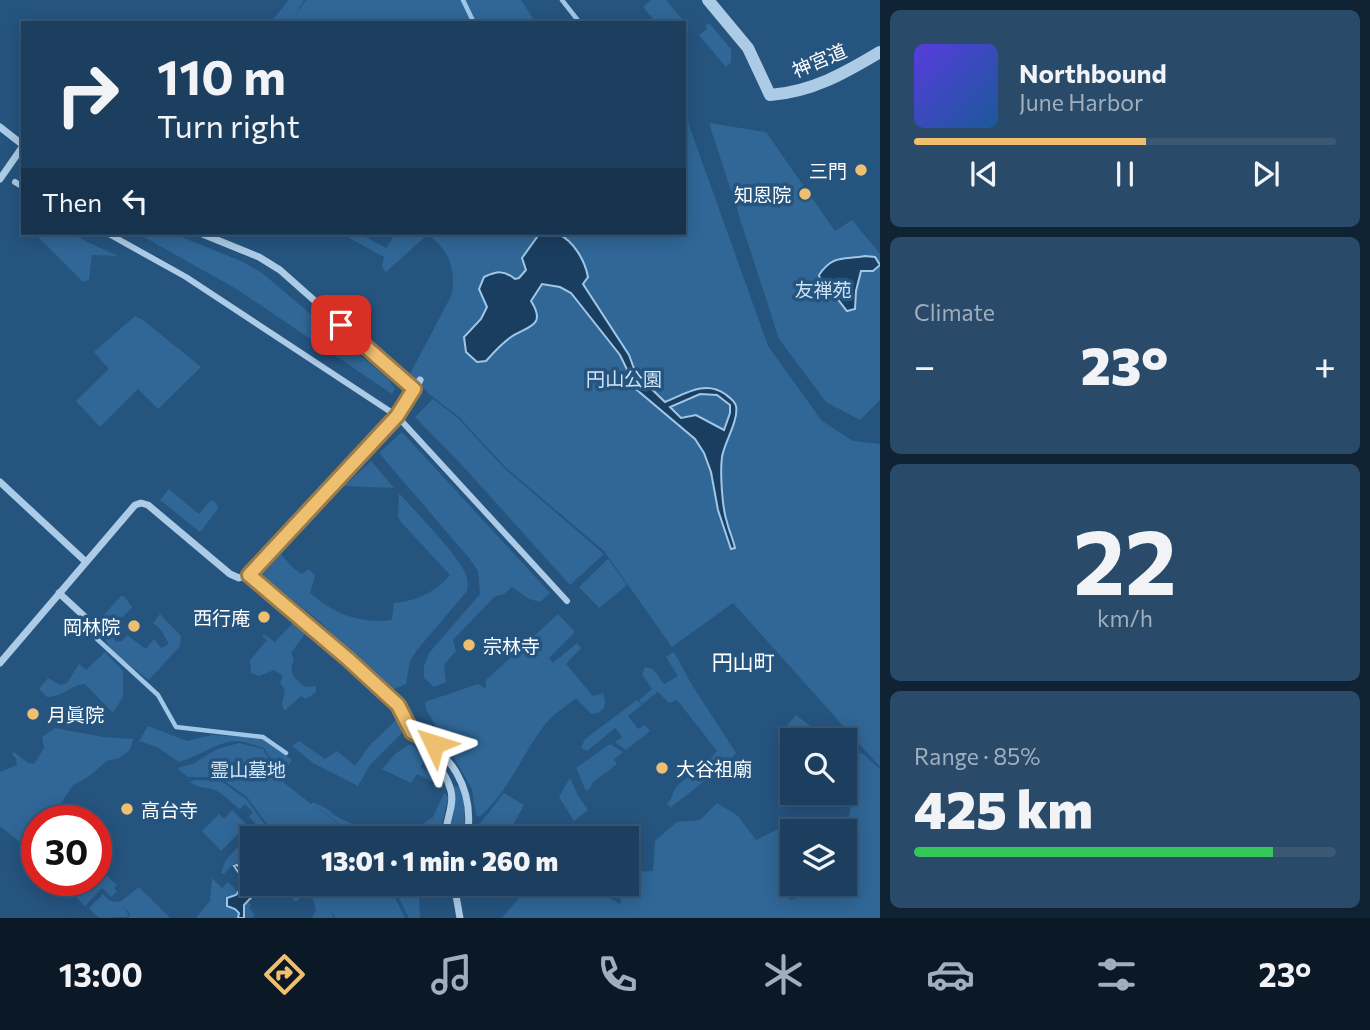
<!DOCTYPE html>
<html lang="en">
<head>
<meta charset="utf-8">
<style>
  body { margin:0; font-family:Commissioner,"Noto Sans JP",sans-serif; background:#294a68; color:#f1f3f6; height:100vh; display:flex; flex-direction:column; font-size:26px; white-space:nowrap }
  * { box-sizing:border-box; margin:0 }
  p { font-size:23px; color:#a0afbd }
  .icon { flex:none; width:38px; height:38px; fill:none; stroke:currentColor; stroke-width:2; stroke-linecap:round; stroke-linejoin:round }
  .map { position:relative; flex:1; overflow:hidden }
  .panel { display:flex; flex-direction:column; gap:10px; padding:10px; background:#0f2334; width:490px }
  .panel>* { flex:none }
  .hud { position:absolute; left:21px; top:21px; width:665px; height:214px; border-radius:0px; box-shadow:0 4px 18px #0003,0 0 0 2px #3a5874; background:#1c3f5f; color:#f1f3f6; overflow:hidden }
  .tools { position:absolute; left:780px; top:728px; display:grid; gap:14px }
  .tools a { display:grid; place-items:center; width:77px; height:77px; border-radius:0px; background:#1c3f5f; box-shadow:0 4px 18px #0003,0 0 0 2px #3a5874; font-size:35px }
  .speed { position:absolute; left:21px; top:805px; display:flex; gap:14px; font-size:35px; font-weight:700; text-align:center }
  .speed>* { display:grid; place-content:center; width:91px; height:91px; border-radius:50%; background:#1c3f5f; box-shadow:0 4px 18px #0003,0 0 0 2px #3a5874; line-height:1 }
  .speed .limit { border:10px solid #d22; background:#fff; color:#111 }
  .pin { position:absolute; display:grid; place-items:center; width:60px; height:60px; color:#fff; margin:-30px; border-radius:14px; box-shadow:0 4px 10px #0006 }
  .me { position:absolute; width:77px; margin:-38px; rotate:311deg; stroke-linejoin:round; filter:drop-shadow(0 0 5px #0008) }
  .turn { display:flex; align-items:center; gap:24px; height:147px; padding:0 21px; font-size:32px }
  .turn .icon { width:91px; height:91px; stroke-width:2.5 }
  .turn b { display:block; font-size:49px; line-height:60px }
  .then { display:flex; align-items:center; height:66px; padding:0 21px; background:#0003; gap:14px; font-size:26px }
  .big { font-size:52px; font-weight:800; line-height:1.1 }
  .panel .tile { flex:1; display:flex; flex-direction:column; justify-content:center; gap:10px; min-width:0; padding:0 24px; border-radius:10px; background:#294a68 }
  .panel .dial { align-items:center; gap:0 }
  .dial b { font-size:91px; line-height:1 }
  .song { display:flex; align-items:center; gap:21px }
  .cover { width:84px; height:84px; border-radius:10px; background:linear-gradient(135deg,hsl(250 70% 55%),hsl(210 70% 35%)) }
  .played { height:7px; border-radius:4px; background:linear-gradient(90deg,#efbf70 55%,#3a5874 55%) }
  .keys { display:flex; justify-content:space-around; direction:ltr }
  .heat { display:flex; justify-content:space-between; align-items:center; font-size:38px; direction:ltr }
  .charge { height:10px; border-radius:5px; background:linear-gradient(90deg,#34c759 85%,#3a5874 0) }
  .trip { position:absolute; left:240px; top:826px; width:399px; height:70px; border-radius:0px; background:#1c3f5f; box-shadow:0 4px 18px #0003,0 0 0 2px #3a5874; font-weight:800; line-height:70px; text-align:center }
  .dock { display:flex; height:112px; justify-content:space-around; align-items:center; background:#0b1926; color:#a0afbd }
  .dock .icon { width:49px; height:49px }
  .dock .current { color:#efbf70 }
  .dock b { font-size:32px; color:#f1f3f6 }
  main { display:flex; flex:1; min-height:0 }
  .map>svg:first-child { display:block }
</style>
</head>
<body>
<main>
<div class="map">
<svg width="880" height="918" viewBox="0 0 880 918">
  <rect width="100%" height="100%" fill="#25547f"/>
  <path fill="#306797" d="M289 0H304L296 14 306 0H521L536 23H270Z
    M651 0H666L688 26 684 29V23H656L643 7Z
    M709 23 731 49V62L726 67 699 35 707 29 705 26Z
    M684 111 768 346 822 421 853 441 880 444V767L733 603 672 647 604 551 505 467 459 417 428 393 410 374 452 294C456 268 448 247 425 233H684Z
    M709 123 766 132 835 231 852 220 880 254V400L860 420 826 402 779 339Z
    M34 233H73L87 242 118 256 92 255 89 280 83 282Z
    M137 233H172L243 262 262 273 388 379 395 389 392 394 238 290Z
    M340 233H358L386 248 396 233H420L426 236 386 272 382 267 384 257Z
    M135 316 143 320 201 367 158 409 138 389 100 427 76 401 109 369 94 352Z
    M433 399 458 418 504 468 604 554 570 585 461 464 415 417Z
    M402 432 550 593 540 602 529 599 512 587 504 594 494 597 453 640 456 651 444 665 446 682 434 687 424 678V666L429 653 480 594 478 571 469 558 379 453Z
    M371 461 394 488 344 486Z
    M169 489 199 514 211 500 217 504 218 509 200 532 160 500Z
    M399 493C416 513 457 553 466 575 468 580 468 586 467 591L417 650 410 661 406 684 390 691 320 622 262 575 281 554 294 569 302 574 309 569 315 576 310 593C334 614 360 624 392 620L394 603C416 601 436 592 450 575L401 522 398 517Z
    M608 559 627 585 599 608 579 587Z
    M121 596 125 597 132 607 117 623 119 629 113 637 116 642 122 641 127 635 146 649 154 639 161 648 169 644 161 630 153 623 160 614 181 636 180 646 149 680C137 671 113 654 106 641 102 634 104 626 100 619Z
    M558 614 575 632 549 658 553 663 577 643 581 648 566 664 593 696 603 693C607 705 605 713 591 714L576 698C565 707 551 716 543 727 521 757 508 792 479 817L476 815 472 789 426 709 425 702 478 684 486 689V680Z
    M293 623 305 634 291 653 294 659C288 673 294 678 305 687L316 686V692L306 699 301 696 284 711 282 704 285 690 280 683 283 676 274 670 259 676 251 673 250 660 267 640 262 636 263 634 275 642Z
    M105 652 123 671V697L113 713 85 684C68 686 66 696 47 697L39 689 48 678 60 685 67 683 79 664 86 670Z
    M674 652 692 685 736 753 724 766 671 807 667 804C673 798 672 791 678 785 691 774 706 765 717 751L677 700 669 703 658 692 642 704 639 700 652 689 642 674 645 667 653 669 664 684 678 676 666 657Z
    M637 700 642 705 628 716 638 729 645 725 650 731 626 750 615 742 622 737 615 728 587 751 581 748 585 739Z
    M796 715 825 737 829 740H793V745L781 733Z
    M396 720 402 726 401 734 370 765 358 786 313 763 292 746 299 741 325 759 337 751 355 766 370 745Z
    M148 726 187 741 212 735 262 738 292 760 281 776 264 748C255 746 245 741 236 741 220 741 197 757 179 762L157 747 139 741Z
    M55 728 103 737 133 739 130 750 119 758 107 761 88 777 73 785 61 803 70 821H37V851L21 843 0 826V772L17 765 16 758 12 755 14 752 28 763 34 764 44 748 42 737Z
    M239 743 263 749 282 781 311 804 313 802 329 810 334 815 380 838H357L313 804 355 838H277L247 797 219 777H188L178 769 180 767 193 764 217 749Z
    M410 744 416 748 424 760 421 767 426 771 431 765 438 776 439 785 417 774 411 783 382 769 395 754Z
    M610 744 623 752 614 759 617 764 591 784 592 786 586 791 576 768Z
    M845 752 852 756 862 753 880 769V918H502L531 884H588L621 905 618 884H626L627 872 653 871 655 841 677 822 700 820 717 803 738 816 756 840 781 828 793 839V868L781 873 790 900 818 892 816 884H845V849L856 843 847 828 851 805 841 793H845Z
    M570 778 578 796 588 810 574 821 559 797Z
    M195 780 221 781 246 799 275 838H252V862L246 867 235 863 224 874 221 873 225 861 255 827 256 824 249 817 253 812 245 804 240 809C232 804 226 796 217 791 208 786 200 790 190 782Z
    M459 786C469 802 460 822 469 838H427L417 828 433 817 444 793 448 797 441 829 445 831 453 787Z
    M504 793 524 805 509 832 514 835 512 838H485L475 830Z
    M232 810 247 825 221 851 202 831 219 814 224 819Z
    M105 874 117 885 114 888 117 891 111 897 102 888 85 906 74 895 73 885 78 880H96V875Z
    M212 878 222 888 228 882 251 905 249 908 255 915 252 918H196L210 901Z
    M298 884H388L405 918H336L329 909 334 918H312L316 910 313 899 305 894 296 902 292 899 300 889Z
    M392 884H412L419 898 420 918H409Z
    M139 887 170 918H128L130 914 122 905 128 914V917L99 918 89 908 103 894 110 901 120 902Z"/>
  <path fill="#1a3e60" stroke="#a0c7e7" stroke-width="2" fill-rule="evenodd" d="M540 233C545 233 553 232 558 234 574 241 585 261 588 277L583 284 629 355 636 374 665 402C685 394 705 380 725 394 729 397 735 401 736 406 739 420 724 443 722 457 720 472 722 508 727 522 729 531 733 539 735 548L731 549 718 510 711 472 704 453 695 439 637 390 620 355 571 293 560 287 542 284 531 301C547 326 528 326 511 337 501 344 494 352 486 361L477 362 466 352 464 337 481 319 487 307 479 289 484 277C497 271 504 270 515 279L519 278 526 270 522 258ZM700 394 717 395 730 405V413L724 430 696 415 681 418 670 407Z
    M865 256 875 257 880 265 873 271H861L856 291 855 309 847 311 836 297 822 288 819 275C833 254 844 260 865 256Z
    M237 865 241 869H247L252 865V884H264L244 905V918H238L239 913 235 909 227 906V898L236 895 241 888 239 879 241 876 234 866Z"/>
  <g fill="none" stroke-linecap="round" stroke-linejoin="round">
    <path stroke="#a0c7e7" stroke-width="4.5" d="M463 0 474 23
      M562 0 580 23
      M97 639 158 695 176 727 263 737 286 753"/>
    <path stroke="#accbe6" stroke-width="6" d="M15 182 23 187
      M107 233 186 277 397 416 567 601"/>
    <path stroke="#accbe6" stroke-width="7" d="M0 127 23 145
      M0 179 23 146
      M200 233 259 257 280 270 414 389
      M0 482 86 562
      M249 575 397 416 420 380
      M59 593 99 630
      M0 663 135 505 141 503 148 505 230 574 239 578 249 575C298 616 356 658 398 706 408 717 410 731 419 743 430 759 446 770 451 791 455 807 444 822 446 838
      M414 732C451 754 473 787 468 831L477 838
      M454 884 460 918"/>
    <path stroke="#accbe6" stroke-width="12" d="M708 0 748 48 770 95C812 92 845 73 880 52"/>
  </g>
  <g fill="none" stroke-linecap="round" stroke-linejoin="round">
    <defs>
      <path id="route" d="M341 325 414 389 397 416 249 575 348 659 398 705 412 732 434 744"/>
    </defs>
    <use href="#route" stroke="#9b7c49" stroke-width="18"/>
    <use href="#route" stroke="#efbf70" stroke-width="12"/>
  </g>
  <g fill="#efbf70" stroke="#25547f" stroke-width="2.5">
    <circle cx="861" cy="170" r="7"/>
    <circle cx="805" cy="194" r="7"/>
    <circle cx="264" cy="617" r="7"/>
    <circle cx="134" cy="626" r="7"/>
    <circle cx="469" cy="645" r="7"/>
    <circle cx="33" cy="714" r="7"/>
    <circle cx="662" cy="768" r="7"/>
    <circle cx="127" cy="809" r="7"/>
  </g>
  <g text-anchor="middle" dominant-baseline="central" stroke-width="7" stroke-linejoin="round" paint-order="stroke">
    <g font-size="19" fill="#fff" stroke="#25547f">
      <text transform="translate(819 60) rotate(-23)">神宮道</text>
    </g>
    <g font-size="19" fill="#fff" stroke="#25547f" text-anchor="end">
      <text x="847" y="170">三門</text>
      <text x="791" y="194">知恩院</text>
      <text x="250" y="617">西行庵</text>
      <text x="120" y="626">岡林院</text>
      <text x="483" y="645" text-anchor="start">宗林寺</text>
      <text x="47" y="714" text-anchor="start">月眞院</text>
      <text x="676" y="768" text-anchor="start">大谷祖廟</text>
      <text x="141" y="809" text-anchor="start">高台寺</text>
    </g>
    <g font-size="19" fill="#cfe3f5" stroke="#25547f">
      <text x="823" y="289">友禅苑</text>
      <text x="624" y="378">円山公園</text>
      <text x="248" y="769">霊山墓地</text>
    </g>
    <g font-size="21" fill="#fff" stroke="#25547f">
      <text x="743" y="661">円山町</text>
    </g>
  </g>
</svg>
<div class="tools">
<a><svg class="icon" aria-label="search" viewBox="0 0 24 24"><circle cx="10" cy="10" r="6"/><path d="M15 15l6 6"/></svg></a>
<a><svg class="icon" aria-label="layers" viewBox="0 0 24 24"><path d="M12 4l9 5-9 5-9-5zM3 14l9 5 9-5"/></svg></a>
</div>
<div class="speed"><div class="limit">30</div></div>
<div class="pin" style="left:341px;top:325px;background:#d93025"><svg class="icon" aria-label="arrive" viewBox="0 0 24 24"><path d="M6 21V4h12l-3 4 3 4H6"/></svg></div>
<svg class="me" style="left:434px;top:744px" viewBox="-20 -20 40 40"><path d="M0-17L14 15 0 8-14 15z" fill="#efbf70" stroke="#fff" stroke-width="4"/></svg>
<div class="trip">13:01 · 1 min · 260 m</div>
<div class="hud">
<div class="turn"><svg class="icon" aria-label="right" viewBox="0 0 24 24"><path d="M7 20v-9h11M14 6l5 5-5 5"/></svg><div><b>110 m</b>Turn right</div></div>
<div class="then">Then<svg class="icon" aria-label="left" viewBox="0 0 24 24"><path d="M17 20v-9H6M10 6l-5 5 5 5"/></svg></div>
</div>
</div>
<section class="panel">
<div class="tile">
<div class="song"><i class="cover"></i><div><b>Northbound</b><p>June Harbor</p></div></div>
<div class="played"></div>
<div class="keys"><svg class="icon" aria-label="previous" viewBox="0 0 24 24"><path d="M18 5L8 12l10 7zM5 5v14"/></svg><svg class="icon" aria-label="pause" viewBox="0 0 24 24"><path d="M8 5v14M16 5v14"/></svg><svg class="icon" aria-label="next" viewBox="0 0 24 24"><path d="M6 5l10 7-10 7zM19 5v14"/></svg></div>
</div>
<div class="tile"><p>Climate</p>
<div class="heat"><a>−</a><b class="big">23°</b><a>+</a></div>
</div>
<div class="tile dial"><b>22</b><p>km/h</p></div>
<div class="tile"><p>Range · 85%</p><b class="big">425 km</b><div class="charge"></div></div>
</section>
</main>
<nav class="dock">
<b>13:00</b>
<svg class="icon current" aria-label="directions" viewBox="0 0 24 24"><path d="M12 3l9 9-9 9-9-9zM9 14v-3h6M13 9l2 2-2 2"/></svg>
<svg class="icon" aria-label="music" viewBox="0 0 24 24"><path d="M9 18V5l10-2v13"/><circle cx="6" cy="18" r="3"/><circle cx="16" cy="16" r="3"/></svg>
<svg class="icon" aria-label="phone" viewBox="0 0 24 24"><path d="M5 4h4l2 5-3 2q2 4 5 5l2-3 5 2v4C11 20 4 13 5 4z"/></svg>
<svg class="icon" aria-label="climate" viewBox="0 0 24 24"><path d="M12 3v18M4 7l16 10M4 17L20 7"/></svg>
<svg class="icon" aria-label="car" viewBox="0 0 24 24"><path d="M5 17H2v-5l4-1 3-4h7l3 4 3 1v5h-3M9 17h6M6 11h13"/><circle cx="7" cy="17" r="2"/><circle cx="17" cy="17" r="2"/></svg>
<svg class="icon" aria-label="filters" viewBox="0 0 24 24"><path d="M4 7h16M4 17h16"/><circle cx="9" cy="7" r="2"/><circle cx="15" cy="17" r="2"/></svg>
<b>23°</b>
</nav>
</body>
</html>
